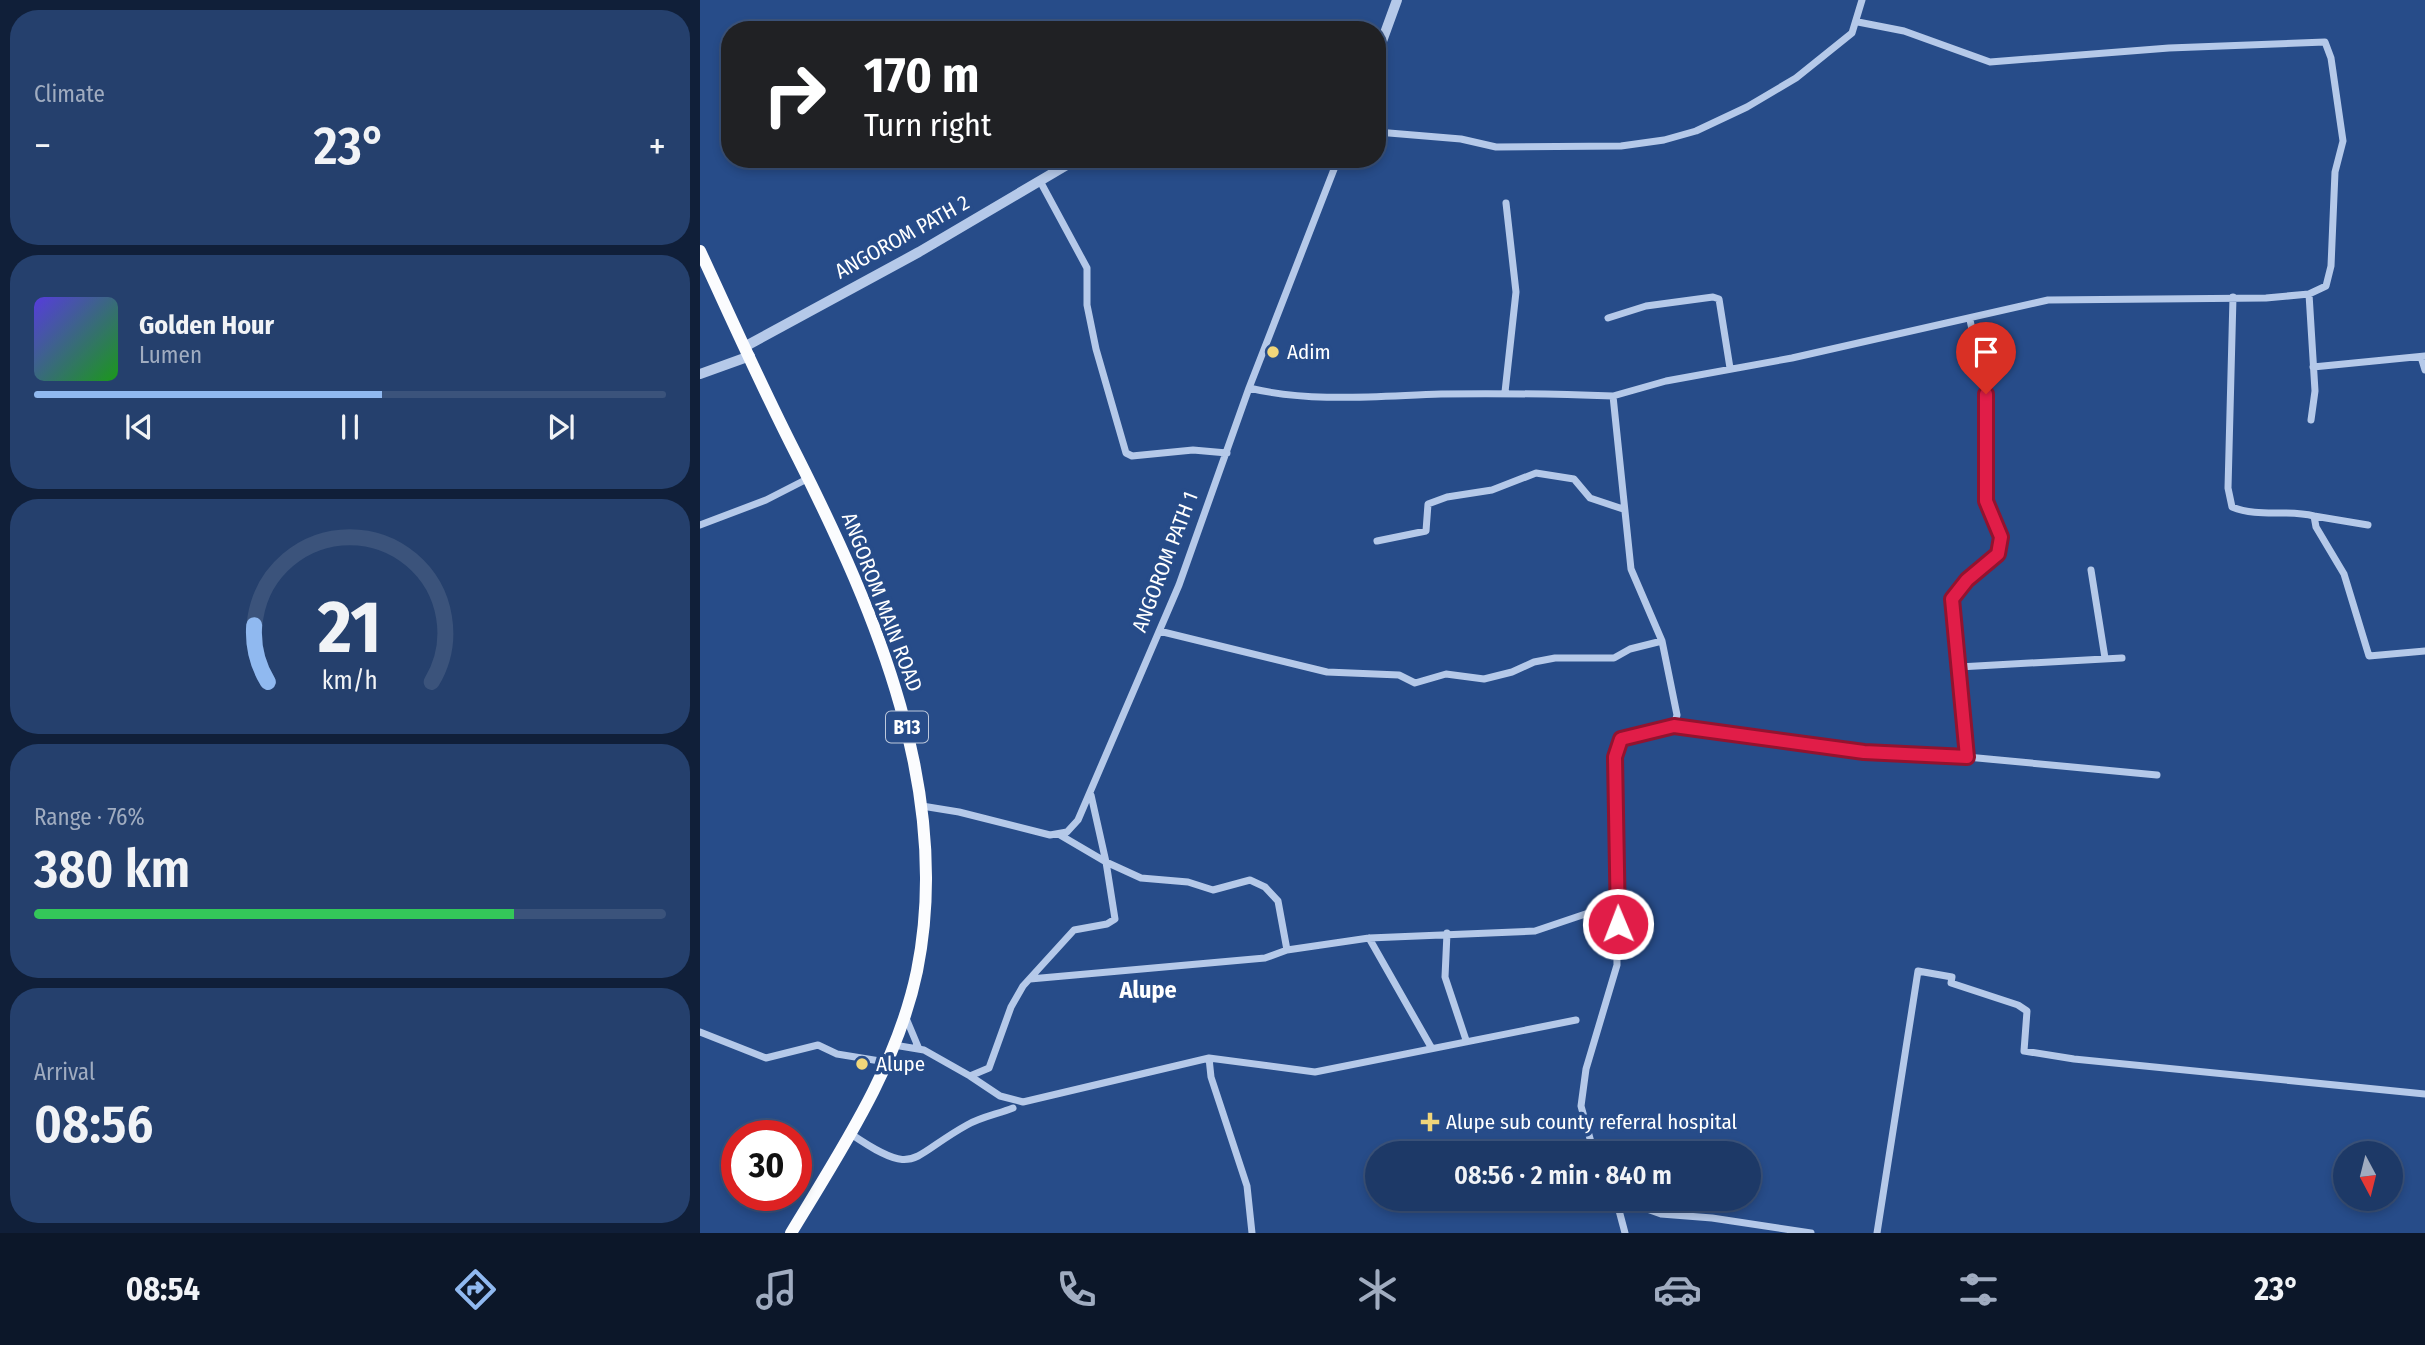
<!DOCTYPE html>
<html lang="en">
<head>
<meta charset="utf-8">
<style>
  body { margin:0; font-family:"Fira Sans Condensed",sans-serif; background:#25406d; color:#f1f3f6; height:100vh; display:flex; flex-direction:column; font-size:26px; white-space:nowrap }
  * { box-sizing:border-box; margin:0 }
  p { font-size:23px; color:#a0acc0 }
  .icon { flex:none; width:38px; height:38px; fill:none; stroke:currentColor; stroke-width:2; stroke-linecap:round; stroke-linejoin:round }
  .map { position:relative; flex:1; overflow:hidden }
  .drawer { display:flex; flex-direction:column; gap:10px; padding:10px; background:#101f39; width:700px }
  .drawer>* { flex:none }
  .top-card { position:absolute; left:21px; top:21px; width:665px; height:147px; border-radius:28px; box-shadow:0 4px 10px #0003,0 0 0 2px #3b537b; background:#202124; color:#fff; overflow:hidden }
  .needle { width:46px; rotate:173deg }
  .controls { position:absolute; left:1633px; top:1141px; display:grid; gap:14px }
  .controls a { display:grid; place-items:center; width:70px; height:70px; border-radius:50%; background:#1d3967; box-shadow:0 4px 10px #0003,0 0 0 2px #3b537b; font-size:35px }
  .speed { position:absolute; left:21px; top:1120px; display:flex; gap:14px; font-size:35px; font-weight:700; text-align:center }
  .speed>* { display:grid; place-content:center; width:91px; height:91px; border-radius:50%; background:#1d3967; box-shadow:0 4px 10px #0003,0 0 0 2px #3b537b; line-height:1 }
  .speed .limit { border:10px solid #d22; background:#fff; color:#111 }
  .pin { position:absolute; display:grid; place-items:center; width:60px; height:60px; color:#fff; margin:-72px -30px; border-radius:50% 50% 50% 0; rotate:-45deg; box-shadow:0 0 7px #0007 }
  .pin .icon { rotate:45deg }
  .me { position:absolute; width:77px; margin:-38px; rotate:359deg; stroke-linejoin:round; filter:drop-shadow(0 0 5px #0008) }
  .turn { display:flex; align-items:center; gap:24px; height:147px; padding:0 28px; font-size:32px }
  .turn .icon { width:91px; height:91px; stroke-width:2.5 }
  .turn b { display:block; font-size:49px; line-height:60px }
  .big { font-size:52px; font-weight:600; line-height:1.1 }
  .drawer .widget { flex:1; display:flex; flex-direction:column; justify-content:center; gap:10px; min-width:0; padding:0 24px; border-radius:28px; background:#25406d }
  .drawer .dial { align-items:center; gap:0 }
  .dial svg { height:182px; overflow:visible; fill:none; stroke:#3b537b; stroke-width:7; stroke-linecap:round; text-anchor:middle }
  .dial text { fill:#f1f3f6; stroke:none }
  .song { display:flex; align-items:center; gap:21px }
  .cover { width:84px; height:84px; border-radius:10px; background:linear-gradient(135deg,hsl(250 70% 55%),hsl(120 70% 35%)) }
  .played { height:7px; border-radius:4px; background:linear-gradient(90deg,#90b9f0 55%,#3b537b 55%) }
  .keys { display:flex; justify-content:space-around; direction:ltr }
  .heat { display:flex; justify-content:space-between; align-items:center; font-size:38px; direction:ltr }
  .charge { height:10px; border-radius:5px; background:linear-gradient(90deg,#34c759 76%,#3b537b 0) }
  .trip { position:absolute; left:665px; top:1141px; width:396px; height:70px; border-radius:35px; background:#1d3967; box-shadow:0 4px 10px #0003,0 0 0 2px #3b537b; font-weight:600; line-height:70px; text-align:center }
  .tab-bar { display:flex; height:112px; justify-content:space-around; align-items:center; background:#0c1729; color:#a0acc0 }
  .tab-bar .icon { width:49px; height:49px }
  .tab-bar .selected { color:#90b9f0 }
  .tab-bar b { font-size:32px; color:#f1f3f6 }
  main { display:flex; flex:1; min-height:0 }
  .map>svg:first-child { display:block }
</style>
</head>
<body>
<main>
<section class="drawer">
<div class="widget"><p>Climate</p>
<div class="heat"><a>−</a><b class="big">23°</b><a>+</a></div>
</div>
<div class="widget">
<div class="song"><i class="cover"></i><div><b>Golden Hour</b><p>Lumen</p></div></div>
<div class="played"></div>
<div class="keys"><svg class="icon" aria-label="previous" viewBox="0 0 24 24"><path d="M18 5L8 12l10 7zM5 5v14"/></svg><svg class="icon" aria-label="pause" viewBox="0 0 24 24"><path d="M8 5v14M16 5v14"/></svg><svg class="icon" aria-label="next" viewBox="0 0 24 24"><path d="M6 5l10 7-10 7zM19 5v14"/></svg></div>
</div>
<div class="widget dial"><svg viewBox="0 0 100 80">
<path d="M14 69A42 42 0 1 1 86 69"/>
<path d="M14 69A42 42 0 0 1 8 44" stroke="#90b9f0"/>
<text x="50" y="56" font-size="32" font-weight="700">21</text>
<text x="50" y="72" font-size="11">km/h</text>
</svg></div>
<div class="widget"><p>Range · 76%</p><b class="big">380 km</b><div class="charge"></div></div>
<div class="widget"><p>Arrival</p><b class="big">08:56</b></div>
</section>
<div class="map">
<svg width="1725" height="1233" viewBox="0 0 1725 1233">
  <rect width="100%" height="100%" fill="#274c89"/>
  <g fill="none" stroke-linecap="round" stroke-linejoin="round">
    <path stroke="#b5c9e9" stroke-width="7" d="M677 132 761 139 796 147 921 146 964 140 996 131 1047 107 1096 78 1152 33 1162 0
      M340 181 387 268V305L396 349 426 453 432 456 493 450 527 453
      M1609 294 1615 391 1611 420
      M1533 297 1528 488 1532 507C1559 518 1586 509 1614 516L1616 527 1644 574 1669 656 1725 651
      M908 318 946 306 1013 297 1019 299 1030 368
      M1721 357 1725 370
      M1613 367 1725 356
      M549 388C612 403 677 396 741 394 799 393 855 394 913 396L931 569 962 641 977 715 974 726 921 739 915 756 917 965 886 1069 881 1106 894 1153
      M805 392 816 292 806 203
      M913 396 966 381 1092 358 1348 300 1566 298 1609 294 1626 286 1631 266 1635 172 1643 141 1631 58 1625 42 1469 48 1290 62 1204 31 1158 22
      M1614 516 1668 525
      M0 525 66 500 109 478
      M677 541 726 531 728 504 747 497 792 490 836 473 874 479 890 498 923 509
      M1391 570 1405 658
      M459 631 627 672 699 675 715 683 746 674 784 679 812 672 834 662 855 658H914L930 649 962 641
      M1259 667 1422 658
      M974 726 1164 752 1267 757 1457 775
      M1267 757 1252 599 1267 580 1298 554 1302 537 1286 501V394L1270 320
      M391 795 406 862 441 878 488 882 513 890 550 880 565 887 578 901 587 950 669 938 835 931 918 903
      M222 806 259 812 350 835 367 832 378 820 479 585 549 388 638 159
      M747 933 745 977 766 1040
      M669 938 731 1047
      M330 979 565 958 587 950
      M206 1018 219 1049
      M0 1032 66 1058 118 1045 137 1054 186 1062
      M194 1045 224 1050 270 1076 289 1068 311 1007 323 986 374 930 407 924 415 919 406 862 360 835
      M509 1058 511 1077 547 1186 552 1233
      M270 1076 300 1096 323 1102 509 1058 615 1072 876 1020
      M151 1134C217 1179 209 1157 267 1125 281 1117 298 1114 313 1108
      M916 1199 925 1233
      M919 1199 961 1214 1012 1218 1111 1233
      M1177 1233 1218 971 1252 977 1251 983 1318 1005 1327 1011 1324 1051 1374 1059 1725 1094"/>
    <path stroke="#b5c9e9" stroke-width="10" d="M677 55 697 0
      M46 346 219 252 377 159
      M0 374 50 356"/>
    <path stroke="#fbfcfe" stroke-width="12" d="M0 251C32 320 63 390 98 458 176 613 253 793 217 971 197 1067 141 1150 91 1233"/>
  </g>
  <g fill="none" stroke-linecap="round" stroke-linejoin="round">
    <defs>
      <path id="route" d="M918 924 915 757 921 739 974 726 1164 752 1267 757 1252 599 1267 580 1298 554 1301 537 1286 501V394"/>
    </defs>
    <use href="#route" stroke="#92132f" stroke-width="18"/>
    <use href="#route" stroke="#e11d48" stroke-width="12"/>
  </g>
  <g fill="#f1d67a" stroke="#274c89" stroke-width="2.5">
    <circle cx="573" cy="352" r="7"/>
    <circle cx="162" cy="1064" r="7"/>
    <path d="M726.5 1111.5h7v7h7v7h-7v7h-7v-7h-7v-7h7z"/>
  </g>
  <g text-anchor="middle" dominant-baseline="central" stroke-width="7" stroke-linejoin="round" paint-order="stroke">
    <rect fill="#274c89" stroke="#bec9dc" stroke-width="2" x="186" y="711.5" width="42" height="31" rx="5"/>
    <g font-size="19" font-weight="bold" fill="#fff">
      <text x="207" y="727">B13</text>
    </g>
    <g font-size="21" fill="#fff" stroke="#274c89">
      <text transform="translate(202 237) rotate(-29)">ANGOROM PATH 2</text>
      <text transform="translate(465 562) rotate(-69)">ANGOROM PATH 1</text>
      <text transform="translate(182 602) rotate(69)">ANGOROM MAIN ROAD</text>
    </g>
    <g font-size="21" fill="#fff" stroke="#274c89" text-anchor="start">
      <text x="587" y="352">Adim</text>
      <text x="176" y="1064">Alupe</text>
      <text x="746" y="1122">Alupe sub county referral hospital</text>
    </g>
    <g font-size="24" font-weight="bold" fill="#fff" stroke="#274c89">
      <text x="448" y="990">Alupe</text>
    </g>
  </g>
</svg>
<div class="controls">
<a><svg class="needle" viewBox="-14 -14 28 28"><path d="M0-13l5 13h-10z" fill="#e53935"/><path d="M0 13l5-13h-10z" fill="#a0acc0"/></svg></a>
</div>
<div class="speed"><div class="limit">30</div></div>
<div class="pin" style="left:1286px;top:394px;background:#d93025"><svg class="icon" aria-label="arrive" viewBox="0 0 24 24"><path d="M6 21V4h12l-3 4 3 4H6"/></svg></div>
<svg class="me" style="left:918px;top:924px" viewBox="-20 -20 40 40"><circle r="17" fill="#e11d48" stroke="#fff" stroke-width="3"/><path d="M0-11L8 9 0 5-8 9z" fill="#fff"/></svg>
<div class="trip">08:56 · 2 min · 840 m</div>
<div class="top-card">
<div class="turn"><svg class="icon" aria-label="right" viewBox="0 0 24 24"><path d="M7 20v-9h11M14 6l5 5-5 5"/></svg><div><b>170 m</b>Turn right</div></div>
</div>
</div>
</main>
<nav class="tab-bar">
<b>08:54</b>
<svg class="icon selected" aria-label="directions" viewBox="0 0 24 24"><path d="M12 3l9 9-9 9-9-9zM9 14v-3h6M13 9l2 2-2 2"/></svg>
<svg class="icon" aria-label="music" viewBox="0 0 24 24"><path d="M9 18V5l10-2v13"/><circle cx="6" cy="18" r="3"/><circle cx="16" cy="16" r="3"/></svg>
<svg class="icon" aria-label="phone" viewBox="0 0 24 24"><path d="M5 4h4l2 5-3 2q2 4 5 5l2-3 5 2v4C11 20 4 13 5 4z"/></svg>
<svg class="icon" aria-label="climate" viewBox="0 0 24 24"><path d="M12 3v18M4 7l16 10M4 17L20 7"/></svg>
<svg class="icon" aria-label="car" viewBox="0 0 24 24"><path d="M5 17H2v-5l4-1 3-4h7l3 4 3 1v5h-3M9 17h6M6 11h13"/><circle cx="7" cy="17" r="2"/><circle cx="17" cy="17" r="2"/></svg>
<svg class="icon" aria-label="filters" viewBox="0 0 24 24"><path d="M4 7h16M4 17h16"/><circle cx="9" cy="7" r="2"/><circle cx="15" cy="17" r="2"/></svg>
<b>23°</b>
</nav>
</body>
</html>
